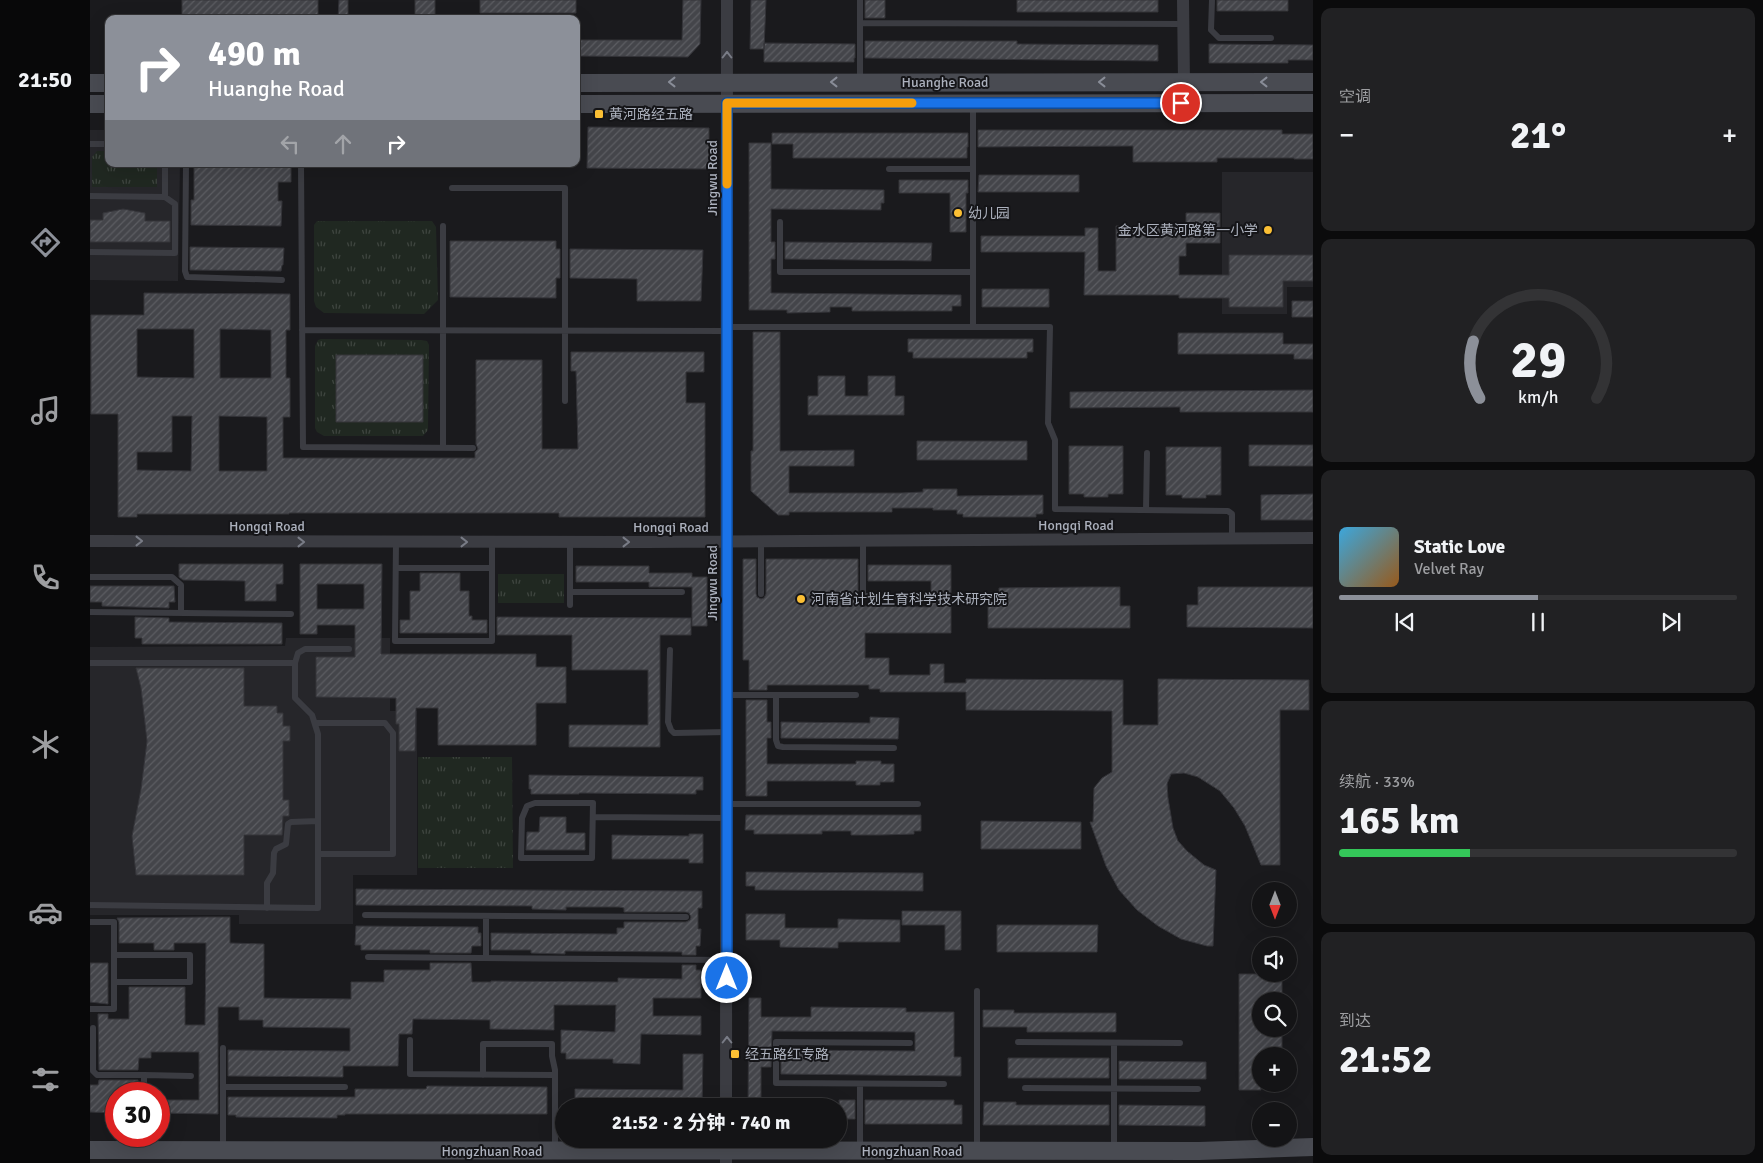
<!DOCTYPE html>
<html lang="zh">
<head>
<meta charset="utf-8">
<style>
  body { margin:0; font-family:Signika,"Noto Sans SC",sans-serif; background:#212123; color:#f1f3f6; height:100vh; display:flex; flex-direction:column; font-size:19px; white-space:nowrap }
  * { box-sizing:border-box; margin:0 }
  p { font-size:16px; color:#9d9ea1 }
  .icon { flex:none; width:28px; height:28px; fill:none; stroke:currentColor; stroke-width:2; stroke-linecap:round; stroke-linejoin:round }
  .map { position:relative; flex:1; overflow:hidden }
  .side { display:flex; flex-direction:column; gap:8px; padding:8px; background:#0b0b0c; width:450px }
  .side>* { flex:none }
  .top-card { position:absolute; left:15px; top:15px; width:475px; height:152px; border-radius:10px; box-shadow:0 5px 20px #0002,0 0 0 1px #333335; background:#8c9099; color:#fff; overflow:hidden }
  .needle { width:32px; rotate:180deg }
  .controls { position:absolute; left:1162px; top:882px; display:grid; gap:10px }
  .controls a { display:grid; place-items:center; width:45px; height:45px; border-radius:50%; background:#141416; box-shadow:0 5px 20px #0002,0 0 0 1px #333335; font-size:25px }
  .speed { position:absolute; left:15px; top:1082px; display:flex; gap:10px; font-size:25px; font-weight:700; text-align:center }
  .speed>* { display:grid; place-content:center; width:65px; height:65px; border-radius:50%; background:#141416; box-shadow:0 5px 20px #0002,0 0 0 1px #333335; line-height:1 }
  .speed .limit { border:8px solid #d22; background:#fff; color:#111 }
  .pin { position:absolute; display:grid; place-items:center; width:42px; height:42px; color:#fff; margin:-21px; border:2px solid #fff; border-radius:50%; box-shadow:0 1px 5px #0007 }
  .me { position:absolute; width:55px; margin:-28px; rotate:0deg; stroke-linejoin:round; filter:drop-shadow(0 0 4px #0008) }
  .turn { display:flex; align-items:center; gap:18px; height:105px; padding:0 20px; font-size:22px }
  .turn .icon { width:65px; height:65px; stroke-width:2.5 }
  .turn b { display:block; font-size:35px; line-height:42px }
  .lanes { display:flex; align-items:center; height:48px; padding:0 20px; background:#0003; justify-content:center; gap:25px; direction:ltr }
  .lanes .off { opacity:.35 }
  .big { font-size:38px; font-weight:700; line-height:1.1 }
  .side .tile { flex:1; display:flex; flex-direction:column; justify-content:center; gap:8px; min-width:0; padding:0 18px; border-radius:10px; background:#212123 }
  .side .dial { align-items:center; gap:0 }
  .dial svg { height:130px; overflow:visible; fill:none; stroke:#333335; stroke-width:7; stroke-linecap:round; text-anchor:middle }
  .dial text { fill:#f1f3f6; stroke:none }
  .song { display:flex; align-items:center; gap:15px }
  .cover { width:60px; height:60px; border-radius:8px; background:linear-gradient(135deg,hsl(200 70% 55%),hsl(30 70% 35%)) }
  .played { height:5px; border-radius:2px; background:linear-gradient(90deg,#8c9099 50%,#333335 50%) }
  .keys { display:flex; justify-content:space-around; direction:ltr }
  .heat { display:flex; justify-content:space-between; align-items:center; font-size:28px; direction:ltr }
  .charge { height:8px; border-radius:4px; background:linear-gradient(90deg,#34c759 33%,#333335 0) }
  .trip { position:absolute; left:465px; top:1098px; width:292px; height:50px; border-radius:25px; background:#141416; box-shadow:0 5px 20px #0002,0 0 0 1px #333335; font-weight:700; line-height:50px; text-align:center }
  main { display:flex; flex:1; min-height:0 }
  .menu { display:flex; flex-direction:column; width:90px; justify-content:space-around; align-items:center; background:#080809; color:#9d9ea1 }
  .menu .icon { width:35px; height:35px }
  .menu .active { color:#8c9099 }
  .menu b { font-size:22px; color:#f1f3f6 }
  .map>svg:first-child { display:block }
</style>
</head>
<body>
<main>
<nav class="menu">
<b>21:50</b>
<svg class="icon active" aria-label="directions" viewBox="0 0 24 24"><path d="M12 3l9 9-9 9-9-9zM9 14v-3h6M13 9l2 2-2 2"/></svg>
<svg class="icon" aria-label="music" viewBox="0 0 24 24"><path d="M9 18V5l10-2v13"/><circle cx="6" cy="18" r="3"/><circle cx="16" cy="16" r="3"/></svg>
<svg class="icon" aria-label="phone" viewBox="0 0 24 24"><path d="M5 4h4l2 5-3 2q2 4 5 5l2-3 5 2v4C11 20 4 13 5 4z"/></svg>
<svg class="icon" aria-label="climate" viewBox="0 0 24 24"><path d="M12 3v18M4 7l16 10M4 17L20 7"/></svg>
<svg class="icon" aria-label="car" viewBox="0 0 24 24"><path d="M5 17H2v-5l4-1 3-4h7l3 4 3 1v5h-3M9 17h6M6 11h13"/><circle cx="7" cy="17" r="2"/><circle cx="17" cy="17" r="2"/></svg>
<svg class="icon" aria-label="filters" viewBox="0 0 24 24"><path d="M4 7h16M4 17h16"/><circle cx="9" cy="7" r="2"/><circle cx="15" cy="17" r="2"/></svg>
</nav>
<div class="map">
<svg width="1223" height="1163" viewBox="0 0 1223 1163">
  <defs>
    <pattern id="grass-tufts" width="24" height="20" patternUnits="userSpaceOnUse" patternTransform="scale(1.25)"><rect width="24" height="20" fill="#202821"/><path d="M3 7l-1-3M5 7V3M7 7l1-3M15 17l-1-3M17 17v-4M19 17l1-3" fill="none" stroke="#3e453f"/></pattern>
    <pattern id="building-hatch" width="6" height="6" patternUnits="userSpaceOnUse" patternTransform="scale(1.25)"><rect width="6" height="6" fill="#44454a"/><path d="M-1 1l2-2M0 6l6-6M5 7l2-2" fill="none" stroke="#5c5d62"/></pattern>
  </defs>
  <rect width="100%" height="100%" fill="#1a1a1d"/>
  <path fill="#26262a" d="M0 130H19V164H90L88 281 0 280Z
    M1132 172H1223V287H1197V314H1132Z
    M196 638H300V711H327V875H263V924H149V915H0V647L195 646Z"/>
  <path fill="url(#grass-tufts)" fill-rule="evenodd" d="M7 151H19V164H67V187H2V157Z
    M227 221H342L346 227 348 300 334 314 234 313 226 307 224 301V225Z
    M231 339 331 340 337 341 339 345 338 430 333 436H234L227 432 225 428V346L228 340ZM246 355H333V422H246Z
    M408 574H474V603H408Z
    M328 757H422L423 868H328Z"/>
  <path fill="url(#building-hatch)" stroke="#343439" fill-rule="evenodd" d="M92 0H228V19H92Z
    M249 0H258V19H248Z
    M325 0H345V19H325Z
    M390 0H486V13H390Z
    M593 0H611L610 44 598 57 486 56V40H592Z
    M661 0H676L674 49H660Z
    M775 0H795V18H775Z
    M927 0H1068V12H927Z
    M1127 0H1198V11H1127Z
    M775 41H927V44L1068 45V61L775 58Z
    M674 43 765 44V58H764V62H674Z
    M1119 44 1223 45V60H1198V63H1119Z
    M498 127 619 128V169L497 168Z
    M888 130H1192V134H1223V159H1204V158H1127V162H1043V146L888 147Z
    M682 133H878V147H877V158H703V144H682Z
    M659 143H681V189L794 190V203H791V210L681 209V242H685V259H681V293L871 295V306H862V311H762V307H740V312L697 313V310H659Z
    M104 164H201V182H188V201H192L191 226 101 225V200H104Z
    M889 175H989V192H888Z
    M809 180H878V193H876V232H860V193H809Z
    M33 209 55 213V221H80V242H0V220H13V213Z
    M1096 213H1130V243H1096V256H1089V275H1139V255H1223V281H1193V307H1139V298H1089V295H994L995 252H891V236H995V228H1008V271H1026V226H1096Z
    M360 241H466V249H470V278H466V298L360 297Z
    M695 242 842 243 841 261 695 259Z
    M100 247 194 248 193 265H192L191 271 100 270Z
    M480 249 613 250 611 301H547V279L480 278Z
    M892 289H959V307H892Z
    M54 293 200 294V330H196V378H200V417H193V458H385V452L388 449 386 444V360H452V449H488L486 371H481V352H614V372H596V403H615V517H469V513H199V514H47V517H28V414H1V315H54ZM47 329H104V378L47 377ZM130 329 181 330V378H130ZM82 416H102L101 471 47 470V452H82ZM129 416 177 417V471H129Z
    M1202 301H1223V317H1202Z
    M663 332H690V451L764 450V466H699V493H811L833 492V489H867V496L953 495V514H946V517H873V514H867V510H843V508H802V512H699V515H688L661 491V451H663Z
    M1088 333H1193V344H1223V359H1204V354H1088Z
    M818 339H943V352H937V358H823V352H818Z
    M246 355H333V422H246Z
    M728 376H755V396H778V376H805V396H814V415H718V396H728Z
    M1223 390V412H1090V407L980 408V392Z
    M827 441H937V460H827Z
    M1159 445H1223V466H1159Z
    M979 446H1033V494H1018V497H994V494H979Z
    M1076 447H1131V495H1116V498H1092V495H1076Z
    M1223 494V520H1171V495Z
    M653 559H666V594L667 597 671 599 674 598 676 594V559H768V596L770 606 841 607V581H778V565H861V633H775V658H799V675H840V664H854V683H876V679L1033 680V725H1068V679L1219 680V710H1190V865H1171L1155 826 1144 808 1130 791 1108 777 1094 773 1081 774 1077 784 1078 798 1083 828 1088 841 1097 851 1114 865 1126 870 1123 946H1117L1091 939 1068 926 1047 910 1029 890 1016 866 1000 822H1003L1004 788 1012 778 1022 772V711L876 710V692H790V689H779V685H677V690H659V660H653Z
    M89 564H193V584H186V601H155V581L93 580 89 577Z
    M210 564H292L291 654H446V667H476V703H446V745H348V708H326L325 751H309V724H306V698L226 697V657H265V625H227V634H210ZM227 584H274V609H227Z
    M486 566H559V573H602V577H617V626H602V587H559V582H486Z
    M330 573H370V591H379V616H382V620H397V633H310V620H320V591H330Z
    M0 586H84L85 602H79V608L12 606V602H0Z
    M999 587H1030V606H1040V628H898V605H909V588Z
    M1108 587H1223V628L1097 627V605H1108Z
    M45 617 79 618V622L192 623V644H52V638H45Z
    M407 617 601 618V635H570V747H479V725H558V670H482V635H407Z
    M46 668H154V706H187V713H193V726H200V741H193V800H199V816H193L192 835H154V875H46L42 836 51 789 57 741 51 688Z
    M656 700H677V722H681V738H677V764H766V761H791V764H804V782H790V785H766V781H677V796H656Z
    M780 717 809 718 808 739 691 738V722L780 723Z
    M439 775 613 777V790H606V794L489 793V794H441V789H439Z
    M656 815H831V831H824V834L790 835H761V831H732V834H664V830H655Z
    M450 817H476V833H495V850H436L437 832H449Z
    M891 821 991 822V849H891Z
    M599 834H613V863H599V859H522V835L599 836Z
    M656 872 833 873V891L665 890V886H656Z
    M266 889 612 891V908H608V929H611L610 946H606V955H592V952L475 951V954L441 953V950H401V933L527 934V928H534V922H596L600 920 601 917 599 913 596 912H534V908L529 907H476V910L442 909V906L266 905Z
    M812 911H871V950H855V925H812Z
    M656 914H695V928H748V919L810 920V942H748V948L690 947V940H656Z
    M116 917H140V943L174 944V998L261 999V982H294V970H340V963H381L382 982H401V981L528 982V978L592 979V965H606V970H611V998H563V1016H611V1035L551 1034 550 1064 523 1063V1059H476V1053H471V1030L525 1032 526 1005H464V1030L400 1029V1020L323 1019 322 1034H309L308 1066H253V1077L138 1076V1050L260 1051V1028L173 1027V1020H149V1007H128V1114L69 1113V1100H109V1052H61V1058H49L48 1070H9L8 1014H18V1019H39V987H95V1025H115L116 943H84V950H64V943H29V922L27 918Z
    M907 925H1008L1007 952H907Z
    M266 926 388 927V933H391V946H382L381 953H340V950H271V945H265Z
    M0 963H18V1004L0 1002Z
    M1149 974H1192V1001H1171V1029H1192V1056H1171V1090H1149Z
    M659 998H671V1017H721V1007L816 1008V1012H864V1057H871V1076L691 1074V1050L825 1051V1032L682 1031 681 1067H671V1106H658Z
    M893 1010H924V1013H1026V1032H937V1027H893Z
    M593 1054H613L612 1106H485V1089L593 1090Z
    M918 1058H1019V1078H918Z
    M1029 1061 1116 1062V1079H1029Z
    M9 1080H48V1094H26V1113L0 1112V1085H8Z
    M337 1086 457 1087V1114H255V1115H247V1118L146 1117V1115H138V1097H265V1089H336Z
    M749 1100H765V1119H750Z
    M775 1100H864V1105H872V1124H775Z
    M894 1102H926V1105H1019V1125H893Z
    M1029 1105 1115 1106V1126L1029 1125Z"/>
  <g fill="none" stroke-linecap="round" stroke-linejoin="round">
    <path stroke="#3b3c42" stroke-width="6" d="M1122 0 1121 30 1129 38H1181
      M770 23 1093 24
      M770 81V0
      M883 106V327
      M0 144H19
      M96 164 95 271 97 277 192 280
      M211 164 213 447 383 448
      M799 169H883
      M362 188H475V401
      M0 196 75 197 85 204V253L0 252
      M75 197V164
      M690 222V272H883
      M353 226V448
      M637 327H960L958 423 965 440V509L1138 511 1142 514V539
      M212 330 637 331
      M1056 510 1057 453
      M773 541V596H832
      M306 542 305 641H402V542
      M306 568H402
      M0 577H82L91 585V613
      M480 592H592
      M671 594V542
      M480 605V542
      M0 612 201 614
      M580 650 578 722 581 730 584 733 637 732
      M0 663H205V698L222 715 228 734V908L0 905
      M205 663 208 653 215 649H259
      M637 695H766
      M686 695V740L688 746 693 747 804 748
      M225 723H295L303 733V854H228
      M445 803H503L502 858H431L432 818 437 806Z
      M637 804H828
      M503 817 637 818
      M177 908V883L183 873 184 853 186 849 196 844 198 824 201 822 228 821
      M275 915 596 917
      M0 922H24V1009H0
      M24 955H100V982H24
      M278 957 637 960
      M396 958V916
      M3 1028V1071L7 1075H54V1094
      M320 1040V1074L465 1075
      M928 1042 1090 1043
      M820 1043 686 1042V1083L854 1084
      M54 1075 101 1076
      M393 1075V1044H462V1056L465 1070V1150
      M770 1084V1150
      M133 1087H255
      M935 1088 1108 1089
      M54 1149V1136
      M133 1149V1048
      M887 1149V991
      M1024 1149V1043"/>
    <path stroke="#3b3c42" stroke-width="12" d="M1093 0 1094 82
      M0 541 556 542 1223 538
      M636 1106 637 0
      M636 1163V1139"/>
    <path stroke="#494b52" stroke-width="18" d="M0 83H19
      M486 83 1223 82
      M0 104H19
      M486 104 1223 103
      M0 1150 1109 1151 1223 1147"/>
  </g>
  <defs><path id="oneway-chevron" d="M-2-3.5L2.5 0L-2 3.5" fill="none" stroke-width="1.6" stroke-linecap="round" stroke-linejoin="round" transform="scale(1.25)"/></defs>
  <g stroke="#797c86">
    <use href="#oneway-chevron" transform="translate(637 55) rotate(-90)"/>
    <use href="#oneway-chevron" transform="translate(49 541)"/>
    <use href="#oneway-chevron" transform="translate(211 542)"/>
    <use href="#oneway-chevron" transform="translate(374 542)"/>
    <use href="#oneway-chevron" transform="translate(536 542)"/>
    <use href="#oneway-chevron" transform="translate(637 1040) rotate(-90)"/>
  </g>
  <g stroke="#898d98">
    <use href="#oneway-chevron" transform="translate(582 82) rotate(180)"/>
    <use href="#oneway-chevron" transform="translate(744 82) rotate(180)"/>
    <use href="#oneway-chevron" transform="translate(1012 82) rotate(180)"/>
    <use href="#oneway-chevron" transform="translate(1174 82) rotate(180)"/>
  </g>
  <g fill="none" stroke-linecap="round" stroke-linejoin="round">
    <defs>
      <path id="route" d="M637 978V103H1091"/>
    </defs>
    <use href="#route" stroke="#114b97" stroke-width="12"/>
    <use href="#route" stroke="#1a73e8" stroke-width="9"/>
    <path stroke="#f59e0b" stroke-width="9" d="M637 184V103H822"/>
  </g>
  <g fill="#fbbf34" stroke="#151518" stroke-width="2">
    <rect x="504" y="109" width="10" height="10" rx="2.5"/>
    <circle cx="868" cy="213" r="5"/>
    <circle cx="1178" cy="230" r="5"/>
    <circle cx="711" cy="599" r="5"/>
    <rect x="640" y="1049" width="10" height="10" rx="2.5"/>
  </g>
  <g text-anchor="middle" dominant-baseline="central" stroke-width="4" stroke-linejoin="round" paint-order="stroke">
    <g font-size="14" fill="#acb1bd" stroke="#151518">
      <text x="855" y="82">Huanghe Road</text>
      <text transform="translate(622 178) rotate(-90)">Jingwu Road</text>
      <text x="986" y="525">Hongqi Road</text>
      <text x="177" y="526">Hongqi Road</text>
      <text x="581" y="527">Hongqi Road</text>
      <text transform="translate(622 583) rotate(-90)">Jingwu Road</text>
      <text x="402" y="1151">Hongzhuan Road</text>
      <text x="822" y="1151">Hongzhuan Road</text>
    </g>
    <g font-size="14" fill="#acb1bd" stroke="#151518" text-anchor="start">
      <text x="519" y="114">黄河路经五路</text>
      <text x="878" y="213">幼儿园</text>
      <text x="1168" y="230" text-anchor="end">金水区黄河路第一小学</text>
      <text x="721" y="599">河南省计划生育科学技术研究院</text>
      <text x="655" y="1054">经五路红专路</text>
    </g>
  </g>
</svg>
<div class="controls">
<a><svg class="needle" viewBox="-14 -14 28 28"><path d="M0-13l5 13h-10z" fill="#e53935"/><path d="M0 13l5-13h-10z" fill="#9d9ea1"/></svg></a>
<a><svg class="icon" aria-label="sound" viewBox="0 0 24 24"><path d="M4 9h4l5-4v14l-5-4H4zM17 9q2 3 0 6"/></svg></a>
<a><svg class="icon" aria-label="search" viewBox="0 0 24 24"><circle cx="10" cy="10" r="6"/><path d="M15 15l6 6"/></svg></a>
<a>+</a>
<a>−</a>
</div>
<div class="speed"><div class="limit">30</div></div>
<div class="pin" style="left:1091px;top:103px;background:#d93025"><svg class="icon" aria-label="arrive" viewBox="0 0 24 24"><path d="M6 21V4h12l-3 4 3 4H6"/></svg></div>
<svg class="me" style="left:637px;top:978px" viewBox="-20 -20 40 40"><circle r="17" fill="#1a73e8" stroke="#fff" stroke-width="3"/><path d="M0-11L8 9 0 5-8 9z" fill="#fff"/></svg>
<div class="trip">21:52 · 2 分钟 · 740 m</div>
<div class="top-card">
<div class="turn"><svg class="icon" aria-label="right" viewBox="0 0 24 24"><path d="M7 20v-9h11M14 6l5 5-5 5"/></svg><div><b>490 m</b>Huanghe Road</div></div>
<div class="lanes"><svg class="icon off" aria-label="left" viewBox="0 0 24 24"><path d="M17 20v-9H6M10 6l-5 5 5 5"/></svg><svg class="icon off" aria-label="ahead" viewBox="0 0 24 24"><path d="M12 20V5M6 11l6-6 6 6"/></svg><svg class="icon" aria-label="right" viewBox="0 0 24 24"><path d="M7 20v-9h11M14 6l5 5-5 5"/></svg></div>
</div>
</div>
<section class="side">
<div class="tile"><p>空调</p>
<div class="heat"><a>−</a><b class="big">21°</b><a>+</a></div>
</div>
<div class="tile dial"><svg viewBox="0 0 100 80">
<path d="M14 69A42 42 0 1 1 86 69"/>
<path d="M14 69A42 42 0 0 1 10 34" stroke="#8c9099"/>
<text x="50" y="56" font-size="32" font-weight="700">29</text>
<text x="50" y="72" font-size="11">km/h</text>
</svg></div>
<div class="tile">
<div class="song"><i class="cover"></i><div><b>Static Love</b><p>Velvet Ray</p></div></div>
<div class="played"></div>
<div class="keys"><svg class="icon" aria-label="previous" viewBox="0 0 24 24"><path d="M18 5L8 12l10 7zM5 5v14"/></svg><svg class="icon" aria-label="pause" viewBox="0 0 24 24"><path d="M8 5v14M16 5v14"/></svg><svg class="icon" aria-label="next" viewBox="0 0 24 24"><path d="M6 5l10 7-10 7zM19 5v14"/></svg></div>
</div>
<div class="tile"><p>续航 · 33%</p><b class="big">165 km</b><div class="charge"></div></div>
<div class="tile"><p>到达</p><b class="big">21:52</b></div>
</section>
</main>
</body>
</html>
